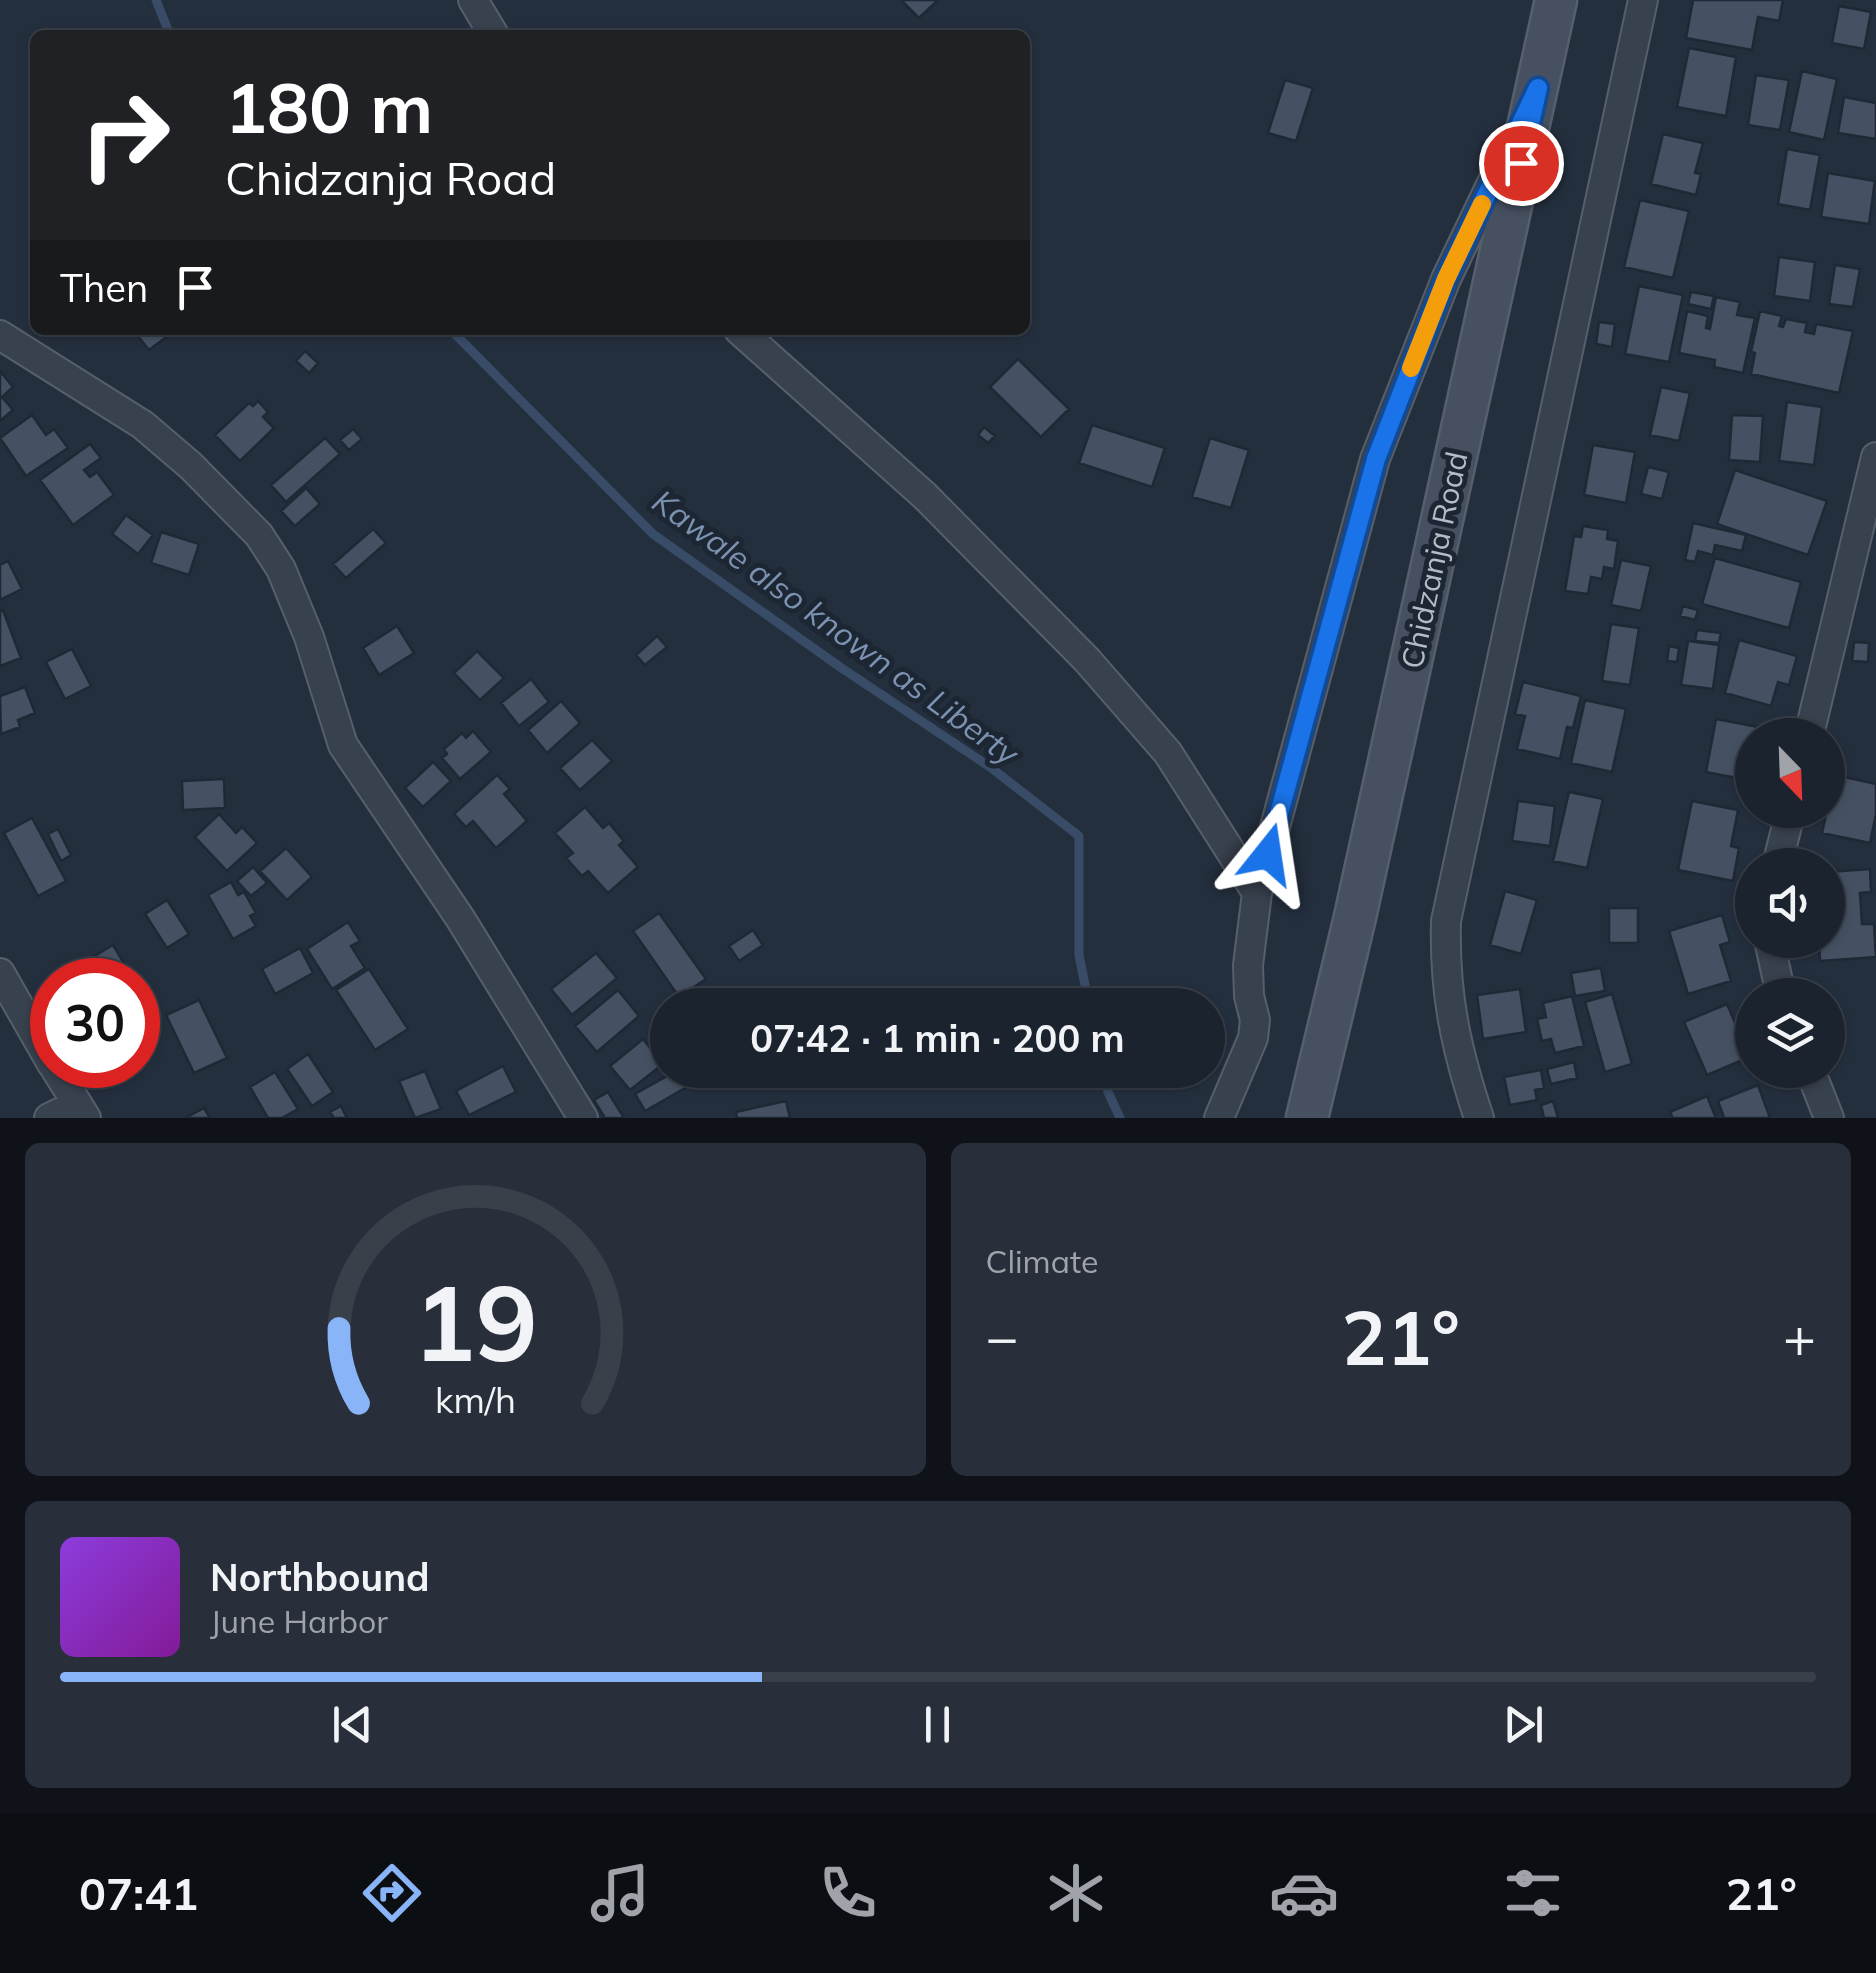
<!DOCTYPE html>
<html lang="en">
<head>
<meta charset="utf-8">
<style>
  body { margin:0; font-family:Mulish,sans-serif; background:#282f3a; color:#f1f3f6; height:100vh; display:flex; flex-direction:column; font-size:38px; white-space:nowrap }
  * { box-sizing:border-box; margin:0 }
  p { font-size:32px; color:#a0a4aa }
  .icon { flex:none; width:55px; height:55px; fill:none; stroke:currentColor; stroke-width:2; stroke-linecap:round; stroke-linejoin:round }
  .map { position:relative; height:1118px; overflow:hidden }
  .details { display:flex; flex-direction:column; gap:25px; padding:25px; background:#0f1319; flex:1 }
  .details>* { flex:none }
  .top-card { position:absolute; left:30px; top:30px; width:1000px; height:305px; border-radius:15px; box-shadow:0 2px 8px #0004,0 0 0 2px #39404a; background:#202124; color:#fff; overflow:hidden }
  .needle { width:65px; rotate:157deg }
  .fabs { position:absolute; left:1735px; top:718px; display:grid; gap:20px }
  .fabs a { display:grid; place-items:center; width:110px; height:110px; border-radius:50%; background:#1b232e; box-shadow:0 2px 8px #0004,0 0 0 2px #39404a; font-size:50px }
  .speed { position:absolute; left:30px; top:958px; display:flex; gap:20px; font-size:50px; font-weight:700; text-align:center }
  .speed>* { display:grid; place-content:center; width:130px; height:130px; border-radius:50%; background:#1b232e; box-shadow:0 2px 8px #0004,0 0 0 2px #39404a; line-height:1 }
  .speed .limit { border:15px solid #d22; background:#fff; color:#111 }
  .pin { position:absolute; display:grid; place-items:center; width:85px; height:85px; color:#fff; margin:-42px; border:5px solid #fff; border-radius:50%; box-shadow:0 2px 10px #0007 }
  .me { position:absolute; width:110px; margin:-55px; rotate:15deg; stroke-linejoin:round; filter:drop-shadow(0 0 8px #0008) }
  .turn { display:flex; align-items:center; gap:35px; height:210px; padding:0 30px; font-size:45px }
  .turn .icon { width:130px; height:130px; stroke-width:2.5 }
  .turn b { display:block; font-size:70px; line-height:85px }
  .then { display:flex; align-items:center; height:95px; padding:0 30px; background:#0003; gap:20px; font-size:38px }
  .big { font-size:75px; font-weight:700; line-height:1.1 }
  .details .card { flex:1; display:flex; flex-direction:column; justify-content:center; gap:15px; min-width:0; padding:0 35px; border-radius:15px; background:#282f3a }
  .details .dial { align-items:center; gap:0 }
  .dial svg { height:260px; overflow:visible; fill:none; stroke:#39404a; stroke-width:7; stroke-linecap:round; text-anchor:middle }
  .dial text { fill:#f1f3f6; stroke:none }
  .song { display:flex; align-items:center; gap:30px }
  .cover { width:120px; height:120px; border-radius:15px; background:linear-gradient(135deg,hsl(270 70% 55%),hsl(290 70% 35%)) }
  .played { height:10px; border-radius:5px; background:linear-gradient(90deg,#8ab4f8 40%,#39404a 40%) }
  .keys { display:flex; justify-content:space-around; direction:ltr }
  .heat { display:flex; justify-content:space-between; align-items:center; font-size:55px; direction:ltr }
  .details .tiles { flex:1; display:grid; gap:25px; grid-template-columns:1fr 1fr }
  .card:last-child { grid-column:span 2 }
  .trip { position:absolute; left:650px; top:988px; width:575px; height:100px; border-radius:50px; background:#1b232e; box-shadow:0 2px 8px #0004,0 0 0 2px #39404a; font-weight:700; line-height:100px; text-align:center }
  .dock { display:flex; height:160px; justify-content:space-around; align-items:center; background:#0b0e12; color:#a0a4aa }
  .dock .icon { width:70px; height:70px }
  .dock .on { color:#8ab4f8 }
  .dock b { font-size:45px; color:#f1f3f6 }
  .map>svg:first-child { display:block }
</style>
</head>
<body>
<div class="map">
<svg width="1876" height="1118" viewBox="0 0 1876 1118">
  <rect width="100%" height="100%" fill="#242f3e"/>
  <g fill="none" stroke-linecap="round" stroke-linejoin="round">
    <path stroke="#394c67" stroke-width="9" d="M156 0 170 35
      M451 330 653 534 840 667 990 767 1079 836V955L1089 1005
      M1103 1070 1108 1092 1120 1118"/>
  </g>
  <path fill="#455162" stroke="#1f2835" stroke-width="2.5" d="M901 0H938L919 18Z
    M1693 0H1783L1779 21 1758 17 1752 50 1686 38Z
    M1839 6 1871 12 1864 49 1832 43Z
    M1689 48 1736 57 1726 116 1677 107Z
    M1802 71 1837 79 1824 140 1789 132Z
    M1756 75 1789 80 1780 130 1748 125Z
    M1285 80 1313 88 1296 141 1268 133Z
    M1844 97 1876 103V139L1838 133Z
    M1663 134 1703 143 1695 173 1701 174 1696 195 1651 184Z
    M1787 149 1820 155 1810 210 1778 204Z
    M1828 173 1875 181 1869 224 1821 217Z
    M1640 200 1689 211 1673 278 1624 267Z
    M1779 257 1815 262 1810 301 1774 296Z
    M1835 265 1860 269 1853 307 1829 304Z
    M1639 286 1683 295 1669 362 1625 354Z
    M1691 292 1714 296 1711 309 1688 304Z
    M1716 297 1740 302 1737 315 1755 318 1743 373 1714 367 1715 360 1679 353 1687 311 1708 316 1706 328 1710 329Z
    M1760 311 1782 316 1779 326 1783 327 1786 319 1807 323 1805 332 1814 334 1816 324 1853 331 1839 393 1751 374 1755 353 1751 352Z
    M1599 322 1615 324 1612 347 1596 344Z
    M133 330H171L173 332 149 350Z
    M305 351 318 363 309 373 296 361Z
    M1018 359 1069 409 1041 437 990 387Z
    M0 371 13 387 2 397 13 410 0 421Z
    M1661 387 1690 393 1679 441 1650 435Z
    M258 401 268 412 263 417 274 428 240 461 215 435 249 403 253 406Z
    M1787 402 1822 407 1814 465 1779 461Z
    M32 415 46 435 54 429 68 448 26 476 0 438Z
    M1732 415 1763 416 1760 462 1729 460Z
    M1092 425 1165 448 1152 487 1079 463Z
    M984 427 995 436 988 443 978 435Z
    M353 429 362 439 349 450 340 440Z
    M325 438 340 454 286 502 271 485Z
    M1210 438 1249 450 1231 508 1192 497Z
    M90 444 101 458 84 470 90 477 97 472 114 495 73 525 40 480Z
    M1593 445 1635 452 1626 503 1584 495Z
    M1648 467 1669 472 1662 499 1641 494Z
    M1735 470 1827 501 1808 555 1717 524Z
    M306 488 320 504 295 526 281 511Z
    M126 515 153 535 138 554 112 534Z
    M1693 523 1746 535 1742 551 1715 545 1713 555 1698 551 1695 562 1685 560Z
    M1583 526 1608 530 1607 539 1618 541 1614 569 1604 567 1602 579 1591 577 1588 594 1565 591 1574 536 1581 537Z
    M373 529 386 543 346 578 333 564Z
    M161 532 199 544 189 575 151 563Z
    M1715 558 1801 582 1789 628 1702 604Z
    M1621 560 1651 566 1641 611 1611 605Z
    M8 561 22 589 0 600V565Z
    M1683 606 1698 610 1695 620 1680 616Z
    M3 610 21 658 0 666V611Z
    M1611 624 1639 628 1630 685 1602 681Z
    M397 626 414 653 379 675 363 648Z
    M1697 630 1721 633 1719 643 1695 641Z
    M657 636 667 647 645 665 636 655Z
    M1739 640 1797 656 1789 685 1778 682 1771 706 1725 693Z
    M1688 641 1719 645 1713 689 1681 685Z
    M1854 642 1869 643 1868 662 1852 661Z
    M1669 646 1679 648 1677 662 1667 661Z
    M72 649 91 686 65 699 46 662Z
    M477 651 504 678 480 700 454 673Z
    M531 679 549 702 519 726 501 703Z
    M1523 682 1581 696 1573 728 1567 727 1560 759 1517 749 1525 716 1515 714Z
    M25 687 35 713 18 720 20 727 1 734 0 696Z
    M1585 700 1626 709 1612 772 1571 763Z
    M561 701 580 723 547 753 528 730Z
    M1716 719 1758 727 1756 735H1752V781L1706 772Z
    M473 731 491 752 460 779 442 758 447 754 444 749 462 733 466 738Z
    M592 740 612 761 580 790 560 768Z
    M433 762 451 781 423 807 405 788Z
    M497 775 510 789 504 794 527 821 496 848 473 821 466 827 454 814Z
    M1835 775 1876 784V814L1870 843 1822 833Z
    M224 779 225 808 183 810 182 781Z
    M1569 792 1603 799 1587 868 1553 861Z
    M1518 801 1555 806 1550 846 1512 841Z
    M1692 801 1738 810 1731 846 1739 848 1733 881 1678 870Z
    M585 807 603 828 609 823 624 841 619 845 638 867 608 893 588 871 582 876 566 858 573 853 555 833Z
    M219 814 236 833 242 827 257 843 227 871 195 837Z
    M32 818 66 881 38 896 4 833Z
    M58 829 71 855 61 861 48 834Z
    M286 848 312 877 287 900 260 871Z
    M253 867 267 883 251 896 237 881Z
    M1870 869 1871 892 1860 893 1862 924H1874L1876 957 1820 961 1819 940H1828V872Z
    M231 882 238 895 244 892 256 913 250 916 256 926 233 939 208 895Z
    M1505 891 1537 900 1521 954 1490 945Z
    M167 900 189 934 167 948 145 914Z
    M1609 908H1638V943H1609Z
    M659 913 706 979 679 997 633 931Z
    M1722 915 1730 942 1720 945 1731 981 1688 994 1669 931Z
    M348 922 360 941 351 946 365 968 332 989 307 949Z
    M753 930 763 945 739 961 729 946Z
    M113 945 134 980H70L66 973Z
    M300 948 313 973 275 994 262 969Z
    M596 953 617 978 572 1015 551 989Z
    M1601 968 1605 991 1575 996 1571 973Z
    M369 969 408 1029 375 1050 336 990Z
    M1520 989 1526 1032 1483 1039 1477 995Z
    M618 990 639 1016 597 1052 575 1026Z
    M1612 994 1632 1064 1605 1072 1585 1002Z
    M1572 996 1584 1046 1555 1053 1551 1039 1542 1041 1537 1019 1546 1017 1543 1003Z
    M199 1000 227 1058 194 1073 166 1015Z
    M1727 1004 1739 1032 1750 1027 1752 1056 1707 1075 1684 1022Z
    M643 1039 663 1064 630 1090 610 1066Z
    M308 1054 333 1092 312 1106 287 1069Z
    M1574 1062 1577 1078 1551 1084 1547 1069Z
    M503 1066 516 1092 469 1115 456 1091Z
    M879 1070H923L886 1086Z
    M1541 1070 1544 1088 1535 1090 1537 1100 1510 1105 1504 1077Z
    M425 1071 441 1109 415 1118 399 1081Z
    M676 1071 685 1088 645 1111 635 1094Z
    M275 1072 298 1109 282 1118H268L250 1087Z
    M1758 1085 1770 1118H1724L1718 1101Z
    M608 1092 624 1118H605L594 1100Z
    M1707 1096 1716 1118H1673L1670 1112Z
    M786 1101 790 1118H737L736 1112Z
    M1553 1101 1558 1118H1544L1541 1105Z
    M341 1106 347 1118H334L330 1112Z
    M204 1108 210 1118H185Z"/>
  <g fill="none" stroke-linecap="round" stroke-linejoin="round">
    <defs>
      <path id="street" d="M473 0 494 35
        M739 330 925 496 1087 660 1168 753 1257 893
        M0 335 143 425 191 466 259 535 281 569 309 637 343 745 460 918 583 1118
        M1809 735 1876 457
        M1777 865 1791 810
        M1769 940 1781 995
        M0 973 52 1064
        M53 1065 86 1118
        M1810 1070 1829 1118
        M49 1118 77 1104
        M1219 1118 1253 1038 1255 1020 1249 996 1248 965 1257 893 1375 459 1446 279 1514 137
        M1479 1118C1456 1049 1444 994 1446 921L1643 0"/>
      <path id="secondary" d="M1307 1118 1355 917 1556 0"/>
    </defs>
    <use href="#street" stroke="#565f6c" stroke-width="32"/>
    <use href="#secondary" stroke="#565f6c" stroke-width="45"/>
    <use href="#street" stroke="#38414e" stroke-width="28"/>
    <use href="#secondary" stroke="#465061" stroke-width="40"/>
  </g>
  <g fill="none" stroke-linecap="round" stroke-linejoin="round">
    <defs>
      <path id="route" d="M1268 854 1376 459 1446 279 1538 88 1521 163"/>
    </defs>
    <use href="#route" stroke="#114b97" stroke-width="25"/>
    <use href="#route" stroke="#1a73e8" stroke-width="18"/>
    <path stroke="#f59e0b" stroke-width="18" d="M1411 368 1446 279 1482 204"/>
  </g>
  <g text-anchor="middle" dominant-baseline="central" stroke-width="10" stroke-linejoin="round" paint-order="stroke">
    <g font-size="30" fill="#b4bcc9" stroke="#1d2633">
      <text transform="translate(1434 560) rotate(-78)">Chidzanja Road</text>
    </g>
    <g font-size="32" font-style="italic" fill="#7c92b1" stroke="#1d2633">
      <text transform="translate(836 627) rotate(36)">Kawale also known as Liberty</text>
    </g>
  </g>
</svg>
<div class="fabs">
<a><svg class="needle" viewBox="-14 -14 28 28"><path d="M0-13l5 13h-10z" fill="#e53935"/><path d="M0 13l5-13h-10z" fill="#a0a4aa"/></svg></a>
<a><svg class="icon" aria-label="sound" viewBox="0 0 24 24"><path d="M4 9h4l5-4v14l-5-4H4zM17 9q2 3 0 6"/></svg></a>
<a><svg class="icon" aria-label="layers" viewBox="0 0 24 24"><path d="M12 4l9 5-9 5-9-5zM3 14l9 5 9-5"/></svg></a>
</div>
<div class="speed"><div class="limit">30</div></div>
<div class="pin" style="left:1521px;top:163px;background:#d93025"><svg class="icon" aria-label="arrive" viewBox="0 0 24 24"><path d="M6 21V4h12l-3 4 3 4H6"/></svg></div>
<svg class="me" style="left:1268px;top:854px" viewBox="-20 -20 40 40"><path d="M0-17L14 15 0 8-14 15z" fill="#1a73e8" stroke="#fff" stroke-width="4"/></svg>
<div class="trip">07:42 · 1 min · 200 m</div>
<div class="top-card">
<div class="turn"><svg class="icon" aria-label="right" viewBox="0 0 24 24"><path d="M7 20v-9h11M14 6l5 5-5 5"/></svg><div><b>180 m</b>Chidzanja Road</div></div>
<div class="then">Then<svg class="icon" aria-label="arrive" viewBox="0 0 24 24"><path d="M6 21V4h12l-3 4 3 4H6"/></svg></div>
</div>
</div>
<section class="details">
<div class="tiles">
<div class="card dial"><svg viewBox="0 0 100 80">
<path d="M14 69A42 42 0 1 1 86 69"/>
<path d="M14 69A42 42 0 0 1 8 46" stroke="#8ab4f8"/>
<text x="50" y="56" font-size="32" font-weight="700">19</text>
<text x="50" y="72" font-size="11">km/h</text>
</svg></div>
<div class="card"><p>Climate</p>
<div class="heat"><a>−</a><b class="big">21°</b><a>+</a></div>
</div>
<div class="card">
<div class="song"><i class="cover"></i><div><b>Northbound</b><p>June Harbor</p></div></div>
<div class="played"></div>
<div class="keys"><svg class="icon" aria-label="previous" viewBox="0 0 24 24"><path d="M18 5L8 12l10 7zM5 5v14"/></svg><svg class="icon" aria-label="pause" viewBox="0 0 24 24"><path d="M8 5v14M16 5v14"/></svg><svg class="icon" aria-label="next" viewBox="0 0 24 24"><path d="M6 5l10 7-10 7zM19 5v14"/></svg></div>
</div>
</div>
</section>
<nav class="dock">
<b>07:41</b>
<svg class="icon on" aria-label="directions" viewBox="0 0 24 24"><path d="M12 3l9 9-9 9-9-9zM9 14v-3h6M13 9l2 2-2 2"/></svg>
<svg class="icon" aria-label="music" viewBox="0 0 24 24"><path d="M9 18V5l10-2v13"/><circle cx="6" cy="18" r="3"/><circle cx="16" cy="16" r="3"/></svg>
<svg class="icon" aria-label="phone" viewBox="0 0 24 24"><path d="M5 4h4l2 5-3 2q2 4 5 5l2-3 5 2v4C11 20 4 13 5 4z"/></svg>
<svg class="icon" aria-label="climate" viewBox="0 0 24 24"><path d="M12 3v18M4 7l16 10M4 17L20 7"/></svg>
<svg class="icon" aria-label="car" viewBox="0 0 24 24"><path d="M5 17H2v-5l4-1 3-4h7l3 4 3 1v5h-3M9 17h6M6 11h13"/><circle cx="7" cy="17" r="2"/><circle cx="17" cy="17" r="2"/></svg>
<svg class="icon" aria-label="filters" viewBox="0 0 24 24"><path d="M4 7h16M4 17h16"/><circle cx="9" cy="7" r="2"/><circle cx="15" cy="17" r="2"/></svg>
<b>21°</b>
</nav>
</body>
</html>
